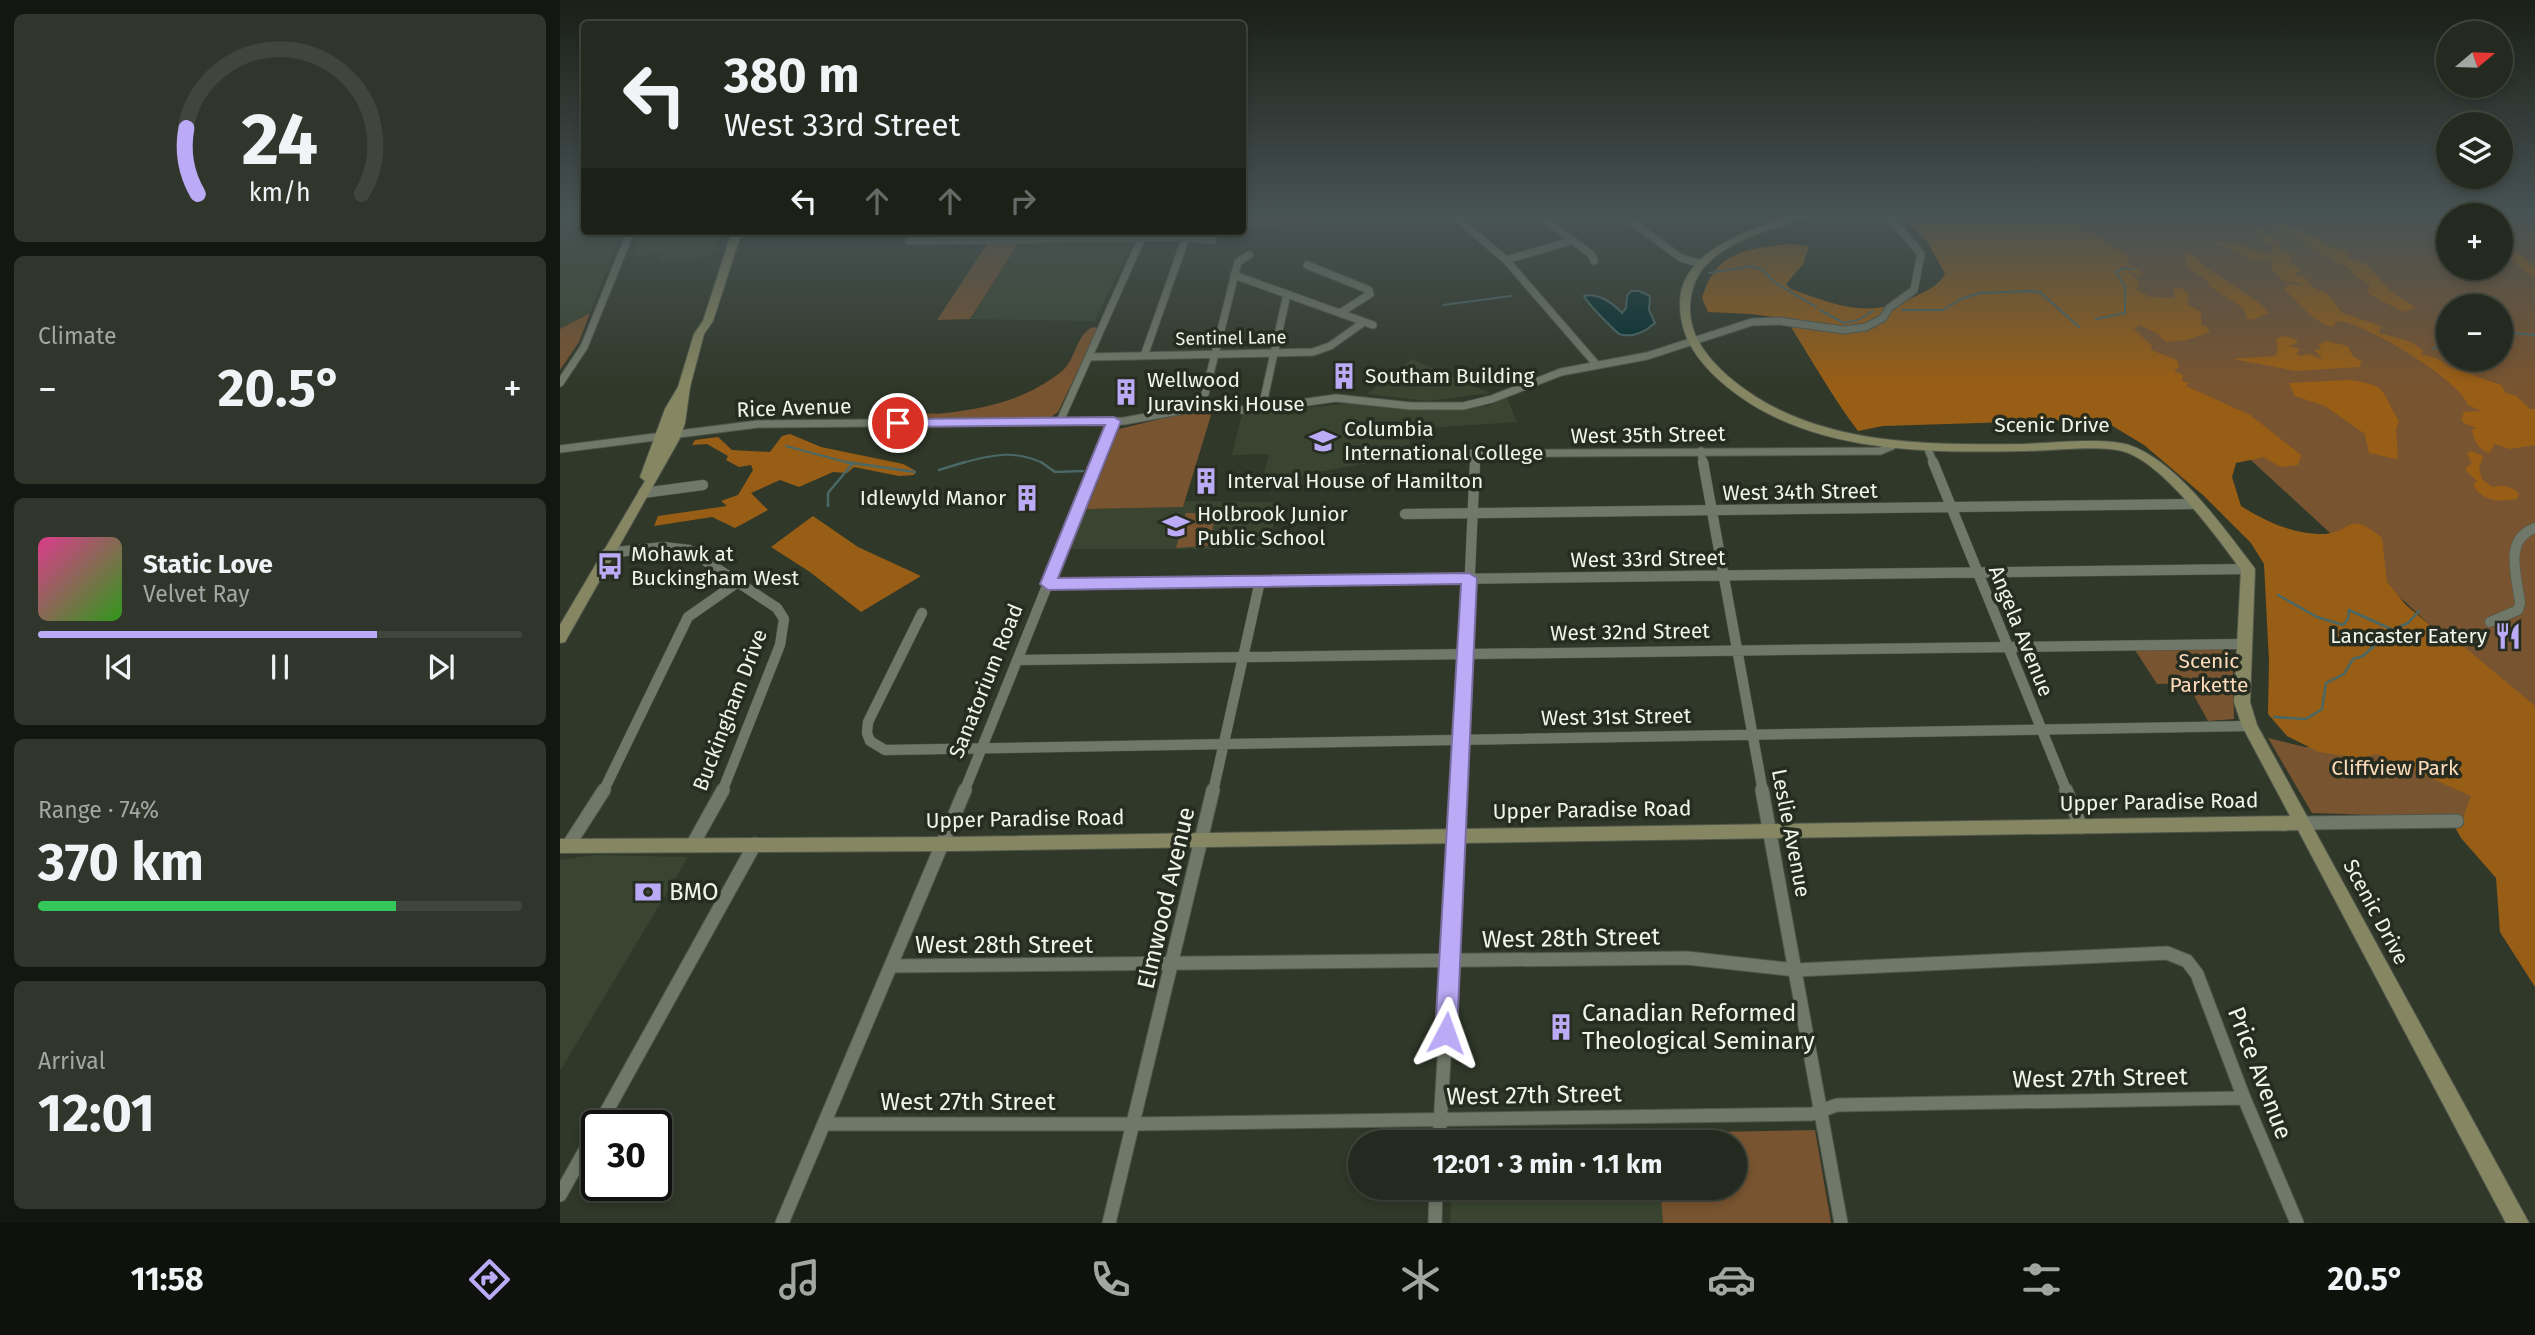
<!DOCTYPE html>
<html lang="en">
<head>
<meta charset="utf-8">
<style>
  body { margin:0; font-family:"Fira Sans",sans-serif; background:#30362c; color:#f1f3f6; height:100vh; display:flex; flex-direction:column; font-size:26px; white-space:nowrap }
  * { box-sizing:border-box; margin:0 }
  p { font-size:23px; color:#a3a7a4 }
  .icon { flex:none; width:38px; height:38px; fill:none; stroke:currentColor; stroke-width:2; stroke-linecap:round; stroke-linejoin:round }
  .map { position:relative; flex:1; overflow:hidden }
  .side { display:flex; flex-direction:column; gap:14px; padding:14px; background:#141711; width:560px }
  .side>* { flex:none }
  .hud { position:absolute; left:21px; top:21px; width:665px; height:214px; border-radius:7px; box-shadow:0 4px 10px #0003,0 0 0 2px #41463d; background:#242a1f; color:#f1f3f6; overflow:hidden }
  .needle { width:46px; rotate:71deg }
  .tools { position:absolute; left:1876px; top:21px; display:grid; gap:14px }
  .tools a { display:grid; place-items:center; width:77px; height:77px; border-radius:50%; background:#242a1f; box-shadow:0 4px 10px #0003,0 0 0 2px #41463d; font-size:35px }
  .speed { position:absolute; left:21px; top:1110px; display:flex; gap:14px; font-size:35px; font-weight:700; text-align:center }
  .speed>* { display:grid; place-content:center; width:91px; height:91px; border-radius:50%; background:#242a1f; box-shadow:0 4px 10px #0003,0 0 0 2px #41463d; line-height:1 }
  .speed .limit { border:4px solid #111; border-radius:10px; background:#fff; color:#111 }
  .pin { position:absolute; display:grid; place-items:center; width:60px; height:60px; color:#fff; margin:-30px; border:4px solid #fff; border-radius:50%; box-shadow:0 2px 7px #0007 }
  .me { position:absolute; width:77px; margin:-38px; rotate:4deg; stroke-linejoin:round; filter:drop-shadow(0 0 5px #0008) }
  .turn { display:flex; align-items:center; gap:24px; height:147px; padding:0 28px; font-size:32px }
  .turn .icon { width:91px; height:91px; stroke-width:2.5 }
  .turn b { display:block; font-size:49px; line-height:60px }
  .lanes { display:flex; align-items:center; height:66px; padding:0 28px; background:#0003; justify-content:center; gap:35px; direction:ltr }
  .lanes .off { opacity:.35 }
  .big { font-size:52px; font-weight:700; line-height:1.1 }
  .side .tile { flex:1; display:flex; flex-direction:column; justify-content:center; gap:10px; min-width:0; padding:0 24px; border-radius:10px; background:#30362c }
  .side .dial { align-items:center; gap:0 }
  .dial svg { height:182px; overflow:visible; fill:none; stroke:#41463d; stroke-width:7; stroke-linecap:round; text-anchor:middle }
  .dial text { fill:#f1f3f6; stroke:none }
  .song { display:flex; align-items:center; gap:21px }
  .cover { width:84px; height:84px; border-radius:10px; background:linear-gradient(135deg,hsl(330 70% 55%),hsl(110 70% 35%)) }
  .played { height:7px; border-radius:4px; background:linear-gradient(90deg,#bbaaf6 70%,#41463d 70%) }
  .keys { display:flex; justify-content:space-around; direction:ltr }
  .heat { display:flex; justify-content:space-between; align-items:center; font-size:38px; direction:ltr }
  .charge { height:10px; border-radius:5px; background:linear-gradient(90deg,#34c759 74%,#41463d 0) }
  .trip { position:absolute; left:788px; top:1130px; width:399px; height:70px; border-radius:35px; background:#242a1f; box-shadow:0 4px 10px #0003,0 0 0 2px #41463d; font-weight:700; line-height:70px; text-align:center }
  .tab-bar { display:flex; height:112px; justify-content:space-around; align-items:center; background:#0e110c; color:#a3a7a4 }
  .tab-bar .icon { width:49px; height:49px }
  .tab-bar .on { color:#bbaaf6 }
  .tab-bar b { font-size:32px; color:#f1f3f6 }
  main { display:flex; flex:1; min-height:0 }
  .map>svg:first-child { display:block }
</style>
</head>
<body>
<main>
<section class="side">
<div class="tile dial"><svg viewBox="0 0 100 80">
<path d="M14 69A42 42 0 1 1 86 69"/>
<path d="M14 69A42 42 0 0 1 9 40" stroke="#bbaaf6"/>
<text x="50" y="56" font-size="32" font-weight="700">24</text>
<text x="50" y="72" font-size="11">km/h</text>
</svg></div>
<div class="tile"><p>Climate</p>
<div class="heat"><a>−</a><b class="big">20.5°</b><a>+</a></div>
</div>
<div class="tile">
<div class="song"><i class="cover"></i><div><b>Static Love</b><p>Velvet Ray</p></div></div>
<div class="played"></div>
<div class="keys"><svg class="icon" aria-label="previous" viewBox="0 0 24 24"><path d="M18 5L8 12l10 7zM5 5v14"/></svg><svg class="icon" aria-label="pause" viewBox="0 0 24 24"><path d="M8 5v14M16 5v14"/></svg><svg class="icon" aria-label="next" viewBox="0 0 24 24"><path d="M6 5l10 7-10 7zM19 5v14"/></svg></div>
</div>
<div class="tile"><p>Range · 74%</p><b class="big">370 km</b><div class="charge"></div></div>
<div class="tile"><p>Arrival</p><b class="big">12:01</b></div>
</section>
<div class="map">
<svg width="1975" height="1223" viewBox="0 0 1975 1223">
  <rect width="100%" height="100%" fill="#303829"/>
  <path fill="#3a4531" d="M0 214H24V231H62L30 313 0 329Z
    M81 231H160L153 255 98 263 100 253 72 257Z
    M572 243 535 321 410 319 458 244Z
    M852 359 930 393 867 401 807 394Z
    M947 398 957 422 852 429 848 456 702 482 709 454 672 455 682 414 794 403 870 411 927 406Z
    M625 501 717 502 710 549H509L527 509 623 507Z
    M36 855 128 857 0 1071V860Z
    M895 1132 1096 1133V1143H894Z
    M892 1188H1100L1103 1223H890Z"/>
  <path fill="#785430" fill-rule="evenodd" d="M683 214H751L749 224 683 226Z
    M1387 214H1975V738L1881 635 1693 462ZM1888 215H1941V268H1888ZM1888 306H1941V359H1888Z
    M427 244H458L410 319 377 320Z
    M30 313 19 342 0 370V329Z
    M533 327 538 328 498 412 491 417 352 418 353 415C364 412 375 415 386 413 431 407 465 400 502 371 516 360 516 334 533 327Z
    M629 412H652L623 507 527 509 559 429Z
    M626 513H657L650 537H658L657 545 616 548Z
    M1666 648 1673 655 1674 719 1648 721 1627 683 1597 684 1575 650Z
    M1796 737 1965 820 1752 813 1708 738 1745 747H1762Z
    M1255 1130 1271 1223H1103L1100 1188H1174V1143H1096V1133Z"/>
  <path fill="#995e15" d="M1340 214H1510L1521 231 1533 233 1571 258 1566 262 1583 273 1579 276 1568 271 1580 282 1576 289 1590 297 1614 298V289L1621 287 1629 294 1627 304 1641 312V325L1647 327 1650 332 1626 340 1606 342 1598 334 1580 325 1574 329 1592 346 1591 350 1617 360 1619 367 1614 371 1623 375 1622 381 1628 383 1626 386 1690 415 1741 455 1738 465 1720 467 1704 457 1676 463 1672 477 1681 506C1705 521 1728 532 1758 534 1794 536 1784 507 1822 538L1827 582 1846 605 1888 640 1897 641 1975 706V987L1940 932 1936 878 1901 838 1891 820 1902 821 1911 796 1817 754 1797 758 1759 752 1727 736 1708 714 1709 661 1704 564 1691 543 1644 496 1584 445 1541 419 1323 426 1298 431C1271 395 1250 357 1226 319L1192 314 1148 312 1142 298C1154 260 1173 251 1211 246 1224 244 1237 243 1249 247L1243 264 1226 284 1231 289C1278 306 1308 319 1356 296 1368 290 1378 286 1385 274L1367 241Z
    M1629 214H1699L1761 239 1768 246 1786 251 1788 258 1808 265 1830 291 1856 308 1843 312 1807 293 1810 285 1791 273 1793 271 1698 218 1687 214 1681 217 1691 226 1668 220 1646 226 1627 217Z
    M1693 228 1705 232 1721 244V249L1731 254V264L1742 269 1734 275 1745 278 1754 288 1768 294 1782 313 1821 326 1819 333 1849 341 1863 350 1862 355 1877 358 1889 367 1941 385 1946 393 1956 396 1970 409H1975V445L1950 449 1935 444 1929 453C1917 448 1915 442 1912 430L1916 428 1904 423 1901 418 1904 416 1902 412 1921 411 1908 405C1902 381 1800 320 1777 321L1773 327C1755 323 1737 301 1725 290L1727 284 1741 286 1742 284 1724 281 1709 266 1713 264 1705 260 1694 261 1653 242C1674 239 1695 253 1715 256L1711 253 1713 247 1701 240Z
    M1941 238 1975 267V279L1941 251Z
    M1624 253 1636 256 1644 266 1699 303 1709 313 1692 320 1686 318 1685 310C1674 301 1660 294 1648 285V281L1627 268Z
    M1725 336 1737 340V343L1729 346 1740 349 1736 354 1741 356 1747 354 1763 359 1754 349 1762 350 1758 345 1766 341 1788 346 1792 355 1802 362 1799 367 1736 371 1672 359 1715 356 1718 352 1716 338Z
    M1789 380C1829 386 1819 388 1839 421L1836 429 1838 457 1836 459 1809 453 1805 434 1765 406 1735 396 1729 383Z
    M230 434 261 447 343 464 356 471 354 475 339 476 294 467 287 473 273 472 239 487 220 480 191 493 208 510 175 528 152 517 94 526 98 516 167 506 161 501 178 495 193 470 191 465 179 467 166 460 168 456 147 444 132 445 135 440 158 437 172 450 210 452 222 436Z
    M1912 451 1923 456 1919 469 1922 479 1932 487C1942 485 1952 486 1959 494L1957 499C1938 502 1924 502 1913 485L1917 481 1906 471V467L1912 464 1907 453Z
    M253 516 298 547 361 576 301 612 250 572 211 547Z"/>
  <path fill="#012c2d" stroke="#496866" stroke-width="2" d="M1071 291H1079L1090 296 1089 310 1095 323C1085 332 1072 338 1059 334 1051 327 1027 303 1024 296 1037 292 1053 303 1062 313L1066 308 1067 296Z"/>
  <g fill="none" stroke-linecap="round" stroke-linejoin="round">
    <path stroke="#496866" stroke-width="2" d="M1149 273 1192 266 1203 270 1214 282 1256 307
      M883 305 951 296
      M1260 310 1284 323 1298 320 1313 311
      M1342 310H1383L1401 299 1420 293 1472 291 1481 293 1519 327
      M1536 319 1565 313V287L1556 272 1564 268 1574 269
      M1941 332 1975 335
      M1873 349 1888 341
      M226 446 293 464
      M399 464C428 455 456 449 484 464"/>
    <path stroke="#496866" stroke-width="2.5" d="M286 462 355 472
      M481 462 495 472 523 471
      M379 470 405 462
      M268 506V493L293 463
      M1718 595 1757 617 1783 625 1788 619 1789 610 1833 630 1848 623 1859 611
      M1714 717 1746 719 1762 709 1766 683 1784 674 1793 659 1803 656 1814 646 1813 640 1833 630"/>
    <defs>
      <path id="street-far2" d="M892 214 946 260 1036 364
        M978 214 1032 255 1034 261
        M1062 214 1121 258 1141 264
        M429 231 423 240 617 237 653 240
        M349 241 423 240
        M946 260 1011 241
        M747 265 809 290 810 294 780 313
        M674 275 813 325
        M584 356 626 237
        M529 357 753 352 770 346 804 322
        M0 383 24 347 71 231
        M645 394 678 262 689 255
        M702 408 727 294
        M500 421 584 233
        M0 449 198 424 564 421 630 409 690 410 776 398 851 406H903L932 399 1001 372 1087 356 1192 322 1219 321 1284 330 1306 327 1323 318 1329 308 1354 290 1361 254 1327 214
        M1368 449 1374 464
        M1141 451 1143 464
        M854 454 1320 451 1332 446
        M537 464 554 421
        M915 464V454"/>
      <path id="street-far1" d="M1143 462 1203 792
        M1373 462 1507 792
        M83 493 143 485
        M845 514 1636 504
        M47 553 104 547 129 550 217 608 224 619 220 645 162 792
        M488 584 1688 569
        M362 613 308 722 307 733 310 741 325 750 1690 726
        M1930 622 1958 610 1960 603C1957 576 1943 539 1975 528
        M457 660 1684 644
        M43 792 128 617 178 582
        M404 792 537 462
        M653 792 700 581
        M900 792 915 462"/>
      <path id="street" d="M1202 790 1281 1223
        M1506 790 1521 827
        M1742 823 1897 821
        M133 844 163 790
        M8 846 44 790
        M331 966 1127 958 1236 970 1607 953 1627 961 1637 974 1684 1098 1737 1223
        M264 1124H573L1252 1114 1277 1105 1684 1098
        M39 1125 195 844
        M879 1143 900 790
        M0 1195 37 1129
        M222 1223 405 790
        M549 1223 653 790
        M875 1223 876 1188"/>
      <path id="secondary" d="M1236 214H1250C1242 220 1230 222 1221 226 1196 234 1170 243 1150 261 1130 279 1125 309 1135 334 1143 353 1159 369 1175 382 1255 446 1366 445 1464 444 1491 443 1545 437 1569 445 1618 462 1662 526 1693 566L1695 569 1690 702 1697 725 1969 1223H1946L1738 830 393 851 0 853V839L393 837 1730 816 1682 726 1674 702 1681 570C1657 537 1602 461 1562 451 1537 445 1493 451 1466 451 1366 453 1248 454 1166 386 1139 363 1119 338 1120 301 1122 248 1196 228 1236 214Z
        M172 231H182L153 321 144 334 130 387 125 423 119 440 5 642 0 643V625L85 481 80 477 105 409 118 387 134 334 143 321Z"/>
    </defs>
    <use href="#street-far2" stroke="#50574b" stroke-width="9"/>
    <use href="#street-far1" stroke="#50574b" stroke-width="11"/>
    <use href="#street" stroke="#50574b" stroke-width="15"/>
    <use href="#secondary" stroke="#50574b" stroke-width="2"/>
    <use href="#street-far2" stroke="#707969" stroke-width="7"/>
    <use href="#street-far1" stroke="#707969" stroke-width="10"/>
    <use href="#street" stroke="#707969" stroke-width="13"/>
    <use href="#secondary" fill="#868762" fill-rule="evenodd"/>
  </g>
  <linearGradient id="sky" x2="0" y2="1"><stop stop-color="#1a1f17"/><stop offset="0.56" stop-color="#485354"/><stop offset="1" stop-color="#485354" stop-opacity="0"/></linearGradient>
  <rect width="1975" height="385" fill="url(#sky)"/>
  <path fill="#bbaaf6" stroke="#7a6ea0" stroke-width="2" d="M554 417 561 421 498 578 909 573 917 578 897 1033 894 1041 886 1044 878 1041 875 1033 901 584 488 590 480 584 545 425 338 427 332 423 338 419Z"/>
  <defs>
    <symbol id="building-bare" viewBox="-9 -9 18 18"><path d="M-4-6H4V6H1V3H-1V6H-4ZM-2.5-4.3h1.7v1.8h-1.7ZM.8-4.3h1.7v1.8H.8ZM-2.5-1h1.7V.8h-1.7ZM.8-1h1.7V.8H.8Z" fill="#bbaaf6" stroke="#262d20" stroke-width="2.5" paint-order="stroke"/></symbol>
    <symbol id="school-bare" viewBox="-9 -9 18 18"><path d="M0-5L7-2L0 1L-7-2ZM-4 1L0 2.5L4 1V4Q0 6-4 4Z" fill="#bbaaf6" stroke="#262d20" stroke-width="2.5" paint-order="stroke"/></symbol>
    <symbol id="bus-bare" viewBox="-9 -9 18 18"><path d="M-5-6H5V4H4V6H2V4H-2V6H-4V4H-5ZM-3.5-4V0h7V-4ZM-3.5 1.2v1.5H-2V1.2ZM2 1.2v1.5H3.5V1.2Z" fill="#bbaaf6" stroke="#262d20" stroke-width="2.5" paint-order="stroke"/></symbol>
    <symbol id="restaurant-bare" viewBox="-9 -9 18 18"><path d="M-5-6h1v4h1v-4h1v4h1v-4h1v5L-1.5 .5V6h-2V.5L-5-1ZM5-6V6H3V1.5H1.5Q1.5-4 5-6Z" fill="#bbaaf6" stroke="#262d20" stroke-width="2.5" paint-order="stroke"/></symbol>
    <symbol id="bank-bare" viewBox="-9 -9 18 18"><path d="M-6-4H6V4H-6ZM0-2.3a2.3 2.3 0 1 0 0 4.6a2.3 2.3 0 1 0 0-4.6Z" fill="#bbaaf6" stroke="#262d20" stroke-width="2.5" paint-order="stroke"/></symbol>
  </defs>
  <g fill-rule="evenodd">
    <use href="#building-bare" x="765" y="357" width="38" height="38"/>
    <use href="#building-bare" x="547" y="373" width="38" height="38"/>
    <use href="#school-bare" x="744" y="422" width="38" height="38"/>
    <use href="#building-bare" x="627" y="462" width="38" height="38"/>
    <use href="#building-bare" x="448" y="479" width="38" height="38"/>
    <use href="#school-bare" x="597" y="507" width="38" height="38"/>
    <use href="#bus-bare" x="31" y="547" width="38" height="38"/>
    <use href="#restaurant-bare" x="1929" y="617" width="38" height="38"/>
    <use href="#bank-bare" x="69" y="873" width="38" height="38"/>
    <use href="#building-bare" x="982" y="1008" width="38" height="38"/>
  </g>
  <g text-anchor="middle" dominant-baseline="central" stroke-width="7" stroke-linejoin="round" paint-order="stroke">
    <g font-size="18" fill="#f0f5ec" stroke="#262d20">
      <text transform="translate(671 338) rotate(-1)">Sentinel Lane</text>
    </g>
    <g font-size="21" fill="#f0f5ec" stroke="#262d20" text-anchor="start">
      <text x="805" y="376">Southam Building</text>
      <text x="587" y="380">Wellwood<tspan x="587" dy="24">Juravinski House</tspan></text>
      <text x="784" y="429">Columbia<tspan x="784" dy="24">International College</tspan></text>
      <text x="667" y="481">Interval House of Hamilton</text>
      <text x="446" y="498" text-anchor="end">Idlewyld Manor</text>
      <text x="637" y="514">Holbrook Junior<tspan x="637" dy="24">Public School</tspan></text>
      <text x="71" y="554">Mohawk at<tspan x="71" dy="24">Buckingham West</tspan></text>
      <text x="1927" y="636" text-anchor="end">Lancaster Eatery</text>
    </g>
    <g font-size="21" fill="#f0f5ec" stroke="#262d20">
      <text transform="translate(234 408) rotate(-2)">Rice Avenue</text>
      <text x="1492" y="425">Scenic Drive</text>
      <text transform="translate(1088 435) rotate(-1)">West 35th Street</text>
      <text transform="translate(1240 492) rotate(-1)">West 34th Street</text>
      <text transform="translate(1088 559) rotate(-1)">West 33rd Street</text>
      <text transform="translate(1461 631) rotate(68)">Angela Avenue</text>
      <text transform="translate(1070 632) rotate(-1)">West 32nd Street</text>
      <text transform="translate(426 681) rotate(-68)">Sanatorium Road</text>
      <text transform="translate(170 710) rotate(-69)">Buckingham Drive</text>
      <text transform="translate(1056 717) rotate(-1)">West 31st Street</text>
      <text transform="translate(1599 802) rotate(-1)">Upper Paradise Road</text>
      <text transform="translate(1032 810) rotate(-1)">Upper Paradise Road</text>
      <text transform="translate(465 819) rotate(-1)">Upper Paradise Road</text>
      <text transform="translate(1231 833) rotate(79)">Leslie Avenue</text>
      <text transform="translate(1816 912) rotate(62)">Scenic Drive</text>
    </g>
    <g font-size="21" fill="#fcdaba" stroke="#262d20">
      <text x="1649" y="661">Scenic<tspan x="1649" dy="24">Parkette</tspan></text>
      <text x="1835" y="768">Cliffview Park</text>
    </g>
    <g font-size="24" fill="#f0f5ec" stroke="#262d20" text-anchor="start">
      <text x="109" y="892">BMO</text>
      <text x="1022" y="1013">Canadian Reformed<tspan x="1022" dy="28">Theological Seminary</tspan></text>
    </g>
    <g font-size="24" fill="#f0f5ec" stroke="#262d20">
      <text transform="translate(606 898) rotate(-77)">Elmwood Avenue</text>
      <text transform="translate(1011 938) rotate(-1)">West 28th Street</text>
      <text x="444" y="945">West 28th Street</text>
      <text transform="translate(1700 1073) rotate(69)">Price Avenue</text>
      <text transform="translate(1540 1078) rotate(-1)">West 27th Street</text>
      <text transform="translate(974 1095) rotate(-1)">West 27th Street</text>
      <text x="408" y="1102">West 27th Street</text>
    </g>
  </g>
</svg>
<div class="tools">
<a><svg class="needle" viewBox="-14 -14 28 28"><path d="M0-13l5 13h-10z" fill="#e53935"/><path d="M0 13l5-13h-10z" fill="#a3a7a4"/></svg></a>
<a><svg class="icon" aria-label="layers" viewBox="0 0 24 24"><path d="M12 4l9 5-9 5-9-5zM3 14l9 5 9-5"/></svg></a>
<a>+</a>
<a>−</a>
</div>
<div class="speed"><div class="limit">30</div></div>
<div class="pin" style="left:338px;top:423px;background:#d93025"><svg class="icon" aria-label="arrive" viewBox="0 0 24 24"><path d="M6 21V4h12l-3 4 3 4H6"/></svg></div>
<svg class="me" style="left:886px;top:1033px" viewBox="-20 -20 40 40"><path d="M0-17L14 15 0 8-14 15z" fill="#bbaaf6" stroke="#fff" stroke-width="4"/></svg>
<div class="trip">12:01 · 3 min · 1.1 km</div>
<div class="hud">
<div class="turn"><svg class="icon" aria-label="left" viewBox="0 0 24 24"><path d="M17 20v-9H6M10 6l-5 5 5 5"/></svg><div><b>380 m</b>West 33rd Street</div></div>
<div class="lanes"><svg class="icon" aria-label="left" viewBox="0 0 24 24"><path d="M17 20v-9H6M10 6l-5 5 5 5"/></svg><svg class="icon off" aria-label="ahead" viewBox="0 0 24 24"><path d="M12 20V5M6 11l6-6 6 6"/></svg><svg class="icon off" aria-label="ahead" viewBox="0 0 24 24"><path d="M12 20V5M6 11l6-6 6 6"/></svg><svg class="icon off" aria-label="right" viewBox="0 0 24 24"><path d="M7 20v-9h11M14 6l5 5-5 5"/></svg></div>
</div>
</div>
</main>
<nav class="tab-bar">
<b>11:58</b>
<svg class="icon on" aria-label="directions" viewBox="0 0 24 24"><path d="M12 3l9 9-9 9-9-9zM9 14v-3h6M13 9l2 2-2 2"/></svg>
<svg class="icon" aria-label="music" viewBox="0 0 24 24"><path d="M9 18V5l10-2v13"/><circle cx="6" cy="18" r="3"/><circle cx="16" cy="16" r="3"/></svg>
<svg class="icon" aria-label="phone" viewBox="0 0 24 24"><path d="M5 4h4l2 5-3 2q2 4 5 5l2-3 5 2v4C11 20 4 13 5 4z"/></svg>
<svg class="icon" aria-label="climate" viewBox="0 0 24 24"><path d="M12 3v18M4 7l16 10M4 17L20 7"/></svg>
<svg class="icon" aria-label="car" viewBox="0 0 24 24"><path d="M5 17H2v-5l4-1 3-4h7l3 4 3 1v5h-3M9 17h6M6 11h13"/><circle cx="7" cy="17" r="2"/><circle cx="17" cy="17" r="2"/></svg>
<svg class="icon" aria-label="filters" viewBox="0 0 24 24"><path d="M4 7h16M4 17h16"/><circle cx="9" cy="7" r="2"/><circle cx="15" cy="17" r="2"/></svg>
<b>20.5°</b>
</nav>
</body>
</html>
